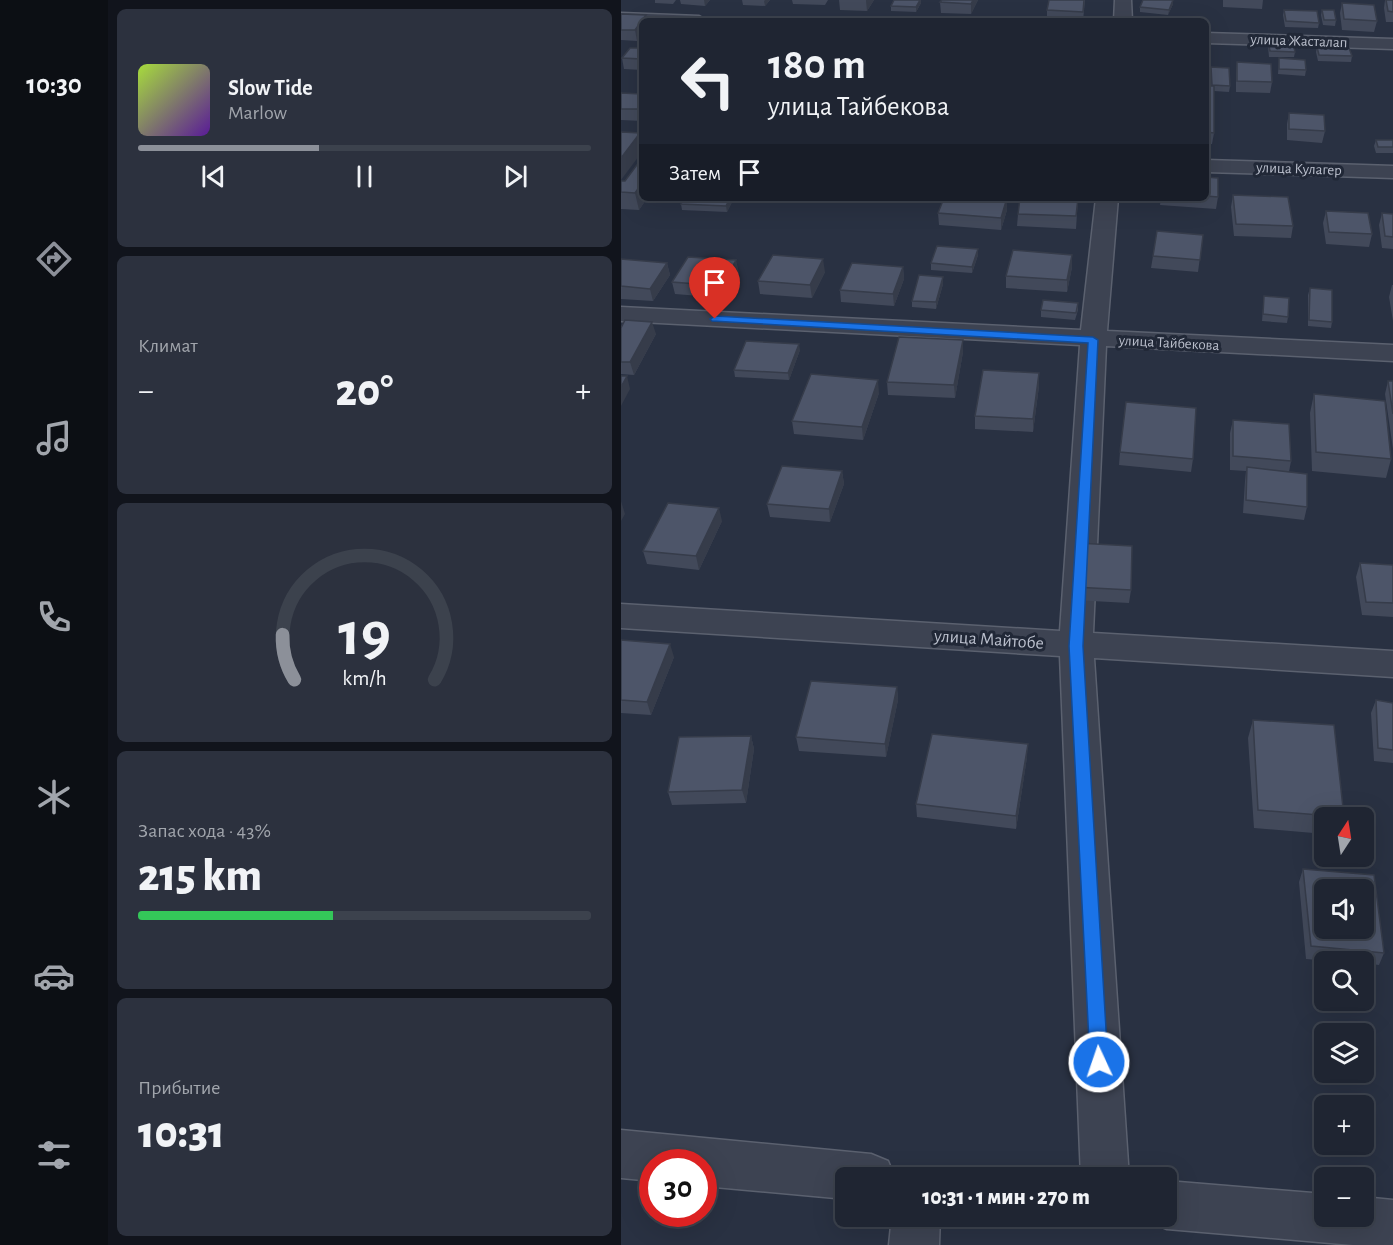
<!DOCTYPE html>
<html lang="ru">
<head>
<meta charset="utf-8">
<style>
  body { margin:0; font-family:"Alegreya Sans",sans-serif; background:#2c313e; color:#f1f3f6; height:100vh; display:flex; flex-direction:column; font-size:22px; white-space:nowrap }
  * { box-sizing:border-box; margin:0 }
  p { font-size:20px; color:#a1a5ac }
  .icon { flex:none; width:33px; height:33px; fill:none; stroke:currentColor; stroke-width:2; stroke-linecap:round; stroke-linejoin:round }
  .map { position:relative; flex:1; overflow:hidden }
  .sheet { display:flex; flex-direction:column; gap:9px; padding:9px; background:#11141c; width:513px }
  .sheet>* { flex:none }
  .banner { position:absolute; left:18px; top:18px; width:570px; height:183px; border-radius:9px; box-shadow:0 6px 24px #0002,0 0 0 2px #3c424d; background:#1f2532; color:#f1f3f6; overflow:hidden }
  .needle { width:39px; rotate:12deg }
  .buttons { position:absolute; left:693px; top:807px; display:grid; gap:12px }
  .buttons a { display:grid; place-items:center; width:60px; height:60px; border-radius:9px; background:#1f2532; box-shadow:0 6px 24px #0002,0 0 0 2px #3c424d; font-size:30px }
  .speed { position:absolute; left:18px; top:1149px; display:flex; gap:12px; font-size:30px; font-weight:700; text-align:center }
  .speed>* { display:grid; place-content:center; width:78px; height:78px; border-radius:50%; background:#1f2532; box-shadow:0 6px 24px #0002,0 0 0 2px #3c424d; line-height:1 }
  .speed .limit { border:9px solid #d22; background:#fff; color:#111 }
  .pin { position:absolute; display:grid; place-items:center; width:51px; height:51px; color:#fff; margin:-62px -26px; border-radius:50% 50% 50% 0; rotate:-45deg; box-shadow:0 0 6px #0007 }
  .pin .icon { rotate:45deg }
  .me { position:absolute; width:66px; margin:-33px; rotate:357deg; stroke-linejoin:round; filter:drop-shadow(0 0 4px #0008) }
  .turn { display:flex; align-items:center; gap:21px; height:126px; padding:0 30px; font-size:27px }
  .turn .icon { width:78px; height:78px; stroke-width:2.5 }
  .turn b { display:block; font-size:42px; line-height:51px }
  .then { display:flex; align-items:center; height:57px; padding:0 30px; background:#0003; gap:12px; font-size:22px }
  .big { font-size:45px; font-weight:800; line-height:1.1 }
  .sheet .widget { flex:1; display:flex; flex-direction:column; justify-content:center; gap:9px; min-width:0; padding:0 21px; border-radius:9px; background:#2c313e }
  .sheet .dial { align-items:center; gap:0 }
  .dial svg { height:156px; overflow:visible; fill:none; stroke:#3c424d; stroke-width:7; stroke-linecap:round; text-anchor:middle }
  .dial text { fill:#f1f3f6; stroke:none }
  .song { display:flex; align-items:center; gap:18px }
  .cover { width:72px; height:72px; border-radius:9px; background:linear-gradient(135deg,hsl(80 70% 55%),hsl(270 70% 35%)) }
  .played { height:6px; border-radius:3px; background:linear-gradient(90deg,#8c9099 40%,#3c424d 40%) }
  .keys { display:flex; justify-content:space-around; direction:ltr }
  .heat { display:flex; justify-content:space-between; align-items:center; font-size:33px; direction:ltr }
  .charge { height:9px; border-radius:4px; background:linear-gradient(90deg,#34c759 43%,#3c424d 0) }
  .trip { position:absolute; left:214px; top:1167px; width:342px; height:60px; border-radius:9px; background:#1f2532; box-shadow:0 6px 24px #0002,0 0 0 2px #3c424d; font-weight:800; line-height:60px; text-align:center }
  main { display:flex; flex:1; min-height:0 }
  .dock { display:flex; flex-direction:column; width:108px; justify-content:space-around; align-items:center; background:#0c0f14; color:#a1a5ac }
  .dock .icon { width:42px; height:42px }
  .dock .active { color:#8c9099 }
  .dock b { font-size:27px; color:#f1f3f6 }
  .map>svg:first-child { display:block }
</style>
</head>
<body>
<main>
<nav class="dock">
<b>10:30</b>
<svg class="icon active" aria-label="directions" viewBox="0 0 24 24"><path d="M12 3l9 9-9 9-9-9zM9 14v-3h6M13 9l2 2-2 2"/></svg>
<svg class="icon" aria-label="music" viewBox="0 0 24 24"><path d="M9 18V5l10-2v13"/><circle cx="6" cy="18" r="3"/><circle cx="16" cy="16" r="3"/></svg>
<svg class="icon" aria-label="phone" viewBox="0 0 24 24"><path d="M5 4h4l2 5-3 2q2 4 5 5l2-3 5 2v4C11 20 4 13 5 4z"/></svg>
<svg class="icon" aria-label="climate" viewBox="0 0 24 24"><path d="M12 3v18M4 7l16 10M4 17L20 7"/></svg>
<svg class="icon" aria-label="car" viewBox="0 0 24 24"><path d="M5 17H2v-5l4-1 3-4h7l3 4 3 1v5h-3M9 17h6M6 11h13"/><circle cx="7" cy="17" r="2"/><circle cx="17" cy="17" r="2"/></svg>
<svg class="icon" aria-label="filters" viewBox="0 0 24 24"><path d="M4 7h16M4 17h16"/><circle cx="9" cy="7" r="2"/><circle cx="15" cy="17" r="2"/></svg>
</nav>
<section class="sheet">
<div class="widget">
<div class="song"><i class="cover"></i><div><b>Slow Tide</b><p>Marlow</p></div></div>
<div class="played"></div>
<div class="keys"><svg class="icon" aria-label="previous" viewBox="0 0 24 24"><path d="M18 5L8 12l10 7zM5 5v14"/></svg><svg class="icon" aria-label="pause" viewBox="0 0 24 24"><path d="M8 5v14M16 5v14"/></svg><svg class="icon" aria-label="next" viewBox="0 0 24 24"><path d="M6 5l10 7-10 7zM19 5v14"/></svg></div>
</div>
<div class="widget"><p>Климат</p>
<div class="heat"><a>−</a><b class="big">20°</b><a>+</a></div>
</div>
<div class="widget dial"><svg viewBox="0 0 100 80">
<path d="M14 69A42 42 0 1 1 86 69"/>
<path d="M14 69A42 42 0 0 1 8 46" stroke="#8c9099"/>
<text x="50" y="56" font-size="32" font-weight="700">19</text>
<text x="50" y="72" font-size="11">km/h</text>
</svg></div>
<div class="widget"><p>Запас хода · 43%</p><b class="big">215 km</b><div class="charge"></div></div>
<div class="widget"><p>Прибытие</p><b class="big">10:31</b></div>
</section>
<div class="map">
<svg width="772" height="1245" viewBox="0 0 772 1245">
  <rect width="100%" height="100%" fill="#293142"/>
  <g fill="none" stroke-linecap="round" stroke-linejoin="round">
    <defs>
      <path id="street" d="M494 0H510L511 21H493Z
        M0 13 78 16 87 21 0 23Z
        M585 33 772 39V49L585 43Z
        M585 160 772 166V178L585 172Z
        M475 198H497L486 331 772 345V361L485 346 472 633 772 651V677L473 658 508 1178H460L439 656 0 628V604L439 631 459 345 0 321V307L460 330Z
        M0 1130 250 1154 267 1161 274 1178H225V1199L82 1186V1162H32V1181L0 1178Z
        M546 1181 704 1194V1216H742V1197L772 1200V1245H732L546 1229 529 1222 527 1216H546Z
        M271 1216H319L318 1245H268Z"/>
    </defs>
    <use href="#street" stroke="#5b616f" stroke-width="3"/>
    <use href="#street" fill="#3d4352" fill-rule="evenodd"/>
  </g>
  <path fill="#42495a" d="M34 0H55L52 4 34 3Z
    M59 0H89L84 6 60 4Z
    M121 0H149L144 6 122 5Z
    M171 0H207L204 5 172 4Z
    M218 0H253L246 11 219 10Z
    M273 0H300V3L295 12 270 11V6Z
    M321 0H357L350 14 320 13 319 2Z
    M464 0 462 21H426V10Z
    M602 0H642L641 9 602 7Z
    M764 0H772V22H765L763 8Z
    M721 3 756 21 753 32 721 30 719 13Z
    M552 4 547 15 519 12V7Z
    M663 10 698 23 697 28 664 27 662 15Z
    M701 10 715 20 714 26 702 25 700 15Z
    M0 14 25 15 27 21H21V34L16 41 0 40Z
    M21 39V70L3 69 1 58 20 48 19 42Z
    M647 41 674 52 673 57H648L647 47Z
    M696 47 731 56 730 62 697 61 695 52Z
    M585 53H588L587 65H585Z
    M658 58 685 70 684 76 657 74Z
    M616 62 651 82 649 93 615 92V73Z
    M590 67 609 86 608 92 593 91V133L591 144H585V86H590Z
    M0 93 21 94V121L0 120Z
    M668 113 704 131 701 143 666 140V124Z
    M755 140H772V153H755L753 146Z
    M585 177 597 197 595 209 539 205 540 198H585Z
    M0 181 21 198H26L18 210 0 209Z
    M612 195 672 226 670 238 613 236 610 207Z
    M63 198H113L106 212 61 210 60 204Z
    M457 198 455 229 396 226 397 214Z
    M386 210 380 230 318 225 317 213Z
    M705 211 751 234 748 247 705 244 702 223Z
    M761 213 772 214V249L761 248 758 225Z
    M582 235 577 272 530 268 532 256Z
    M357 249V255L351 273 310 270V263Z
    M451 255V267L446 292 385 288V276Z
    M0 259 46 263 49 275 32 301 0 299Z
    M282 267 283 279 273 306 220 302 219 290Z
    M204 272 191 298 139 294 137 281Z
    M118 273 103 298 54 294 51 282Z
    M322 277V284L315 309 291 307V301Z
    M771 285H772V321L768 297Z
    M689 288 711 322 710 328 687 326V295Z
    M643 296 667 317 666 323 641 321Z
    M457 303V310L454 320 420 317V310Z
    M0 328 35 334 13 375 0 374Z
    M342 340V352L334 398 267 395 266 382Z
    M179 350 168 380 114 377 113 370Z
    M767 381H772V449L764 394Z
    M418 386 412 432 354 429V416Z
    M258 393 242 440 173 434 171 421Z
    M693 394 770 459 765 478 691 471 689 413Z
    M612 420 670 461 668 472 686 507 683 520 622 513 624 481 625 471 609 470V433Z
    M499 452 572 459 570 472 498 465Z
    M221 471 223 484 209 522 149 517 146 504Z
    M101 521 78 570 26 564 22 551Z
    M456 543 510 590 508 603 452 600Z
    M739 563 772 565V617L741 615 735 577Z
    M0 640 53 657 30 715 0 713Z
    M276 687 277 700 265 757 178 751 175 737Z
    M755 700 772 703V763L753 761 750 713Z
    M632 720 723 817 704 818V834L633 828 627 738Z
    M130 736 133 749 125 803 51 805 47 792Z
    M406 757 395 829 296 817 295 804Z
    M682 869 763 953 758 965 742 963V962H720L685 959 678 882Z"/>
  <path fill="#363c4a" d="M83 0H89L84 6Z
    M144 0H149L144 6 143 1Z
    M245 0H253L246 11 245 1Z
    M299 0H300V3L295 12V7Z
    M352 0H357L350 14V4Z
    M552 0V4L547 15 548 10Z
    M25 15 27 21H21V34L16 41 14 30Z
    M19 133 21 140V152L0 180V158Z
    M21 183V198H26L18 210 14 193Z
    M109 198H113L106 212 105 206Z
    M386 198V210L380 230V218Z
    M357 249V255L351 273V267Z
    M451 255V267L446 292V280Z
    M202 259 204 272 191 298 189 285Z
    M115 260 118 273 103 298 101 286Z
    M46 263 49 275 32 301 29 289Z
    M282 267 283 279 273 306 272 294Z
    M322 277V284L315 309V302Z
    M31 322 35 334 13 375 9 362Z
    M342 340V352L334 398 333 385Z
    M178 344 179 350 168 380 167 373Z
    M418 373V386L412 432V419Z
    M6 376 9 389 0 406V387Z
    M257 380 258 393 242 440 241 427Z
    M221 471 223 484 209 522 208 509Z
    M0 501 4 514 0 521Z
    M98 508 101 521 78 570 75 556Z
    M49 644 53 657 30 715 26 702Z
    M276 687 277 700 265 757 264 744Z
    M130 736 133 749 125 803 121 790Z
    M407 744 406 757 395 829V816Z"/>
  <path fill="#4d5569" stroke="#363c4a" stroke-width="1.5" fill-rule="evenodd" d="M273 0H299L295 7 270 6Z
    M321 0H352L350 4 319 2Z
    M428 0H463L462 12 426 10Z
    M522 0H552L548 10 519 7Z
    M765 0H772V12L767 11Z
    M721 3 753 5 756 21 723 19Z
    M663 10 696 11 698 23 665 21Z
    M701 10H713L715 20H703Z
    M0 14 25 15 14 30H0Z
    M647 41 672 42 674 52 649 51Z
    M696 47 728 48 731 56 698 55Z
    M9 48H21V59L1 58Z
    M585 53H588V59H585Z
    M658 58 684 60 685 70 658 69Z
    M616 62 650 64 651 82 616 81Z
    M590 67 608 68 609 86 591 85Z
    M585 86H593V133L585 132Z
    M0 93 21 94V109H0Z
    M668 113 703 115 704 131 668 129Z
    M1 132 19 133 0 158V133Z
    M755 140H772V147H757Z
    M21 158V183L14 193 0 192V181H4Z
    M585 177 597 178V197L585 196Z
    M612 195 667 197 672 226 615 224Z
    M63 198H109L105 206 60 204Z
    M323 198H386L380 218 317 213Z
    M399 198H457L455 216 397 214Z
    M705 211 747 213 751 234 708 232Z
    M761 213 772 214V237L764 236Z
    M536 231 582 235 579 260 532 256Z
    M316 246 357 249 351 267 310 263Z
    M392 250 451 255 446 280 385 276Z
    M152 255 202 259 189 285 137 281Z
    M67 257 115 260 101 286 51 282Z
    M0 259 46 263 29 289 0 286Z
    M231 263 282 267 272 294 219 290Z
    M298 275 322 277 315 302 291 301Z
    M689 288 711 290V322L688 320Z
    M643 296 668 298 667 317 642 314Z
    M422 300 457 303 455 313 420 310Z
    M4 320 31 322 9 362H0V328Z
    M278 337 342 340 333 385 266 382Z
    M125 341 178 344 167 373 113 370Z
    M362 370 418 373 412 419 354 416Z
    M190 374 257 380 241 427 171 421Z
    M0 376H6L0 387Z
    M767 381H772V414Z
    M693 394 764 401 770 459 695 452Z
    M505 402 575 408 572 459 499 452Z
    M612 420 668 424 670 461 612 456Z
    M161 466 221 471 208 509 146 504Z
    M626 467 686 474V507L625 500Z
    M47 503 98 508 75 556 22 551Z
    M456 543 511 546 510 590 453 587Z
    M739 563 772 565V603L745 602Z
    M0 640 49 644 26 702 0 700Z
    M190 681 276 687 264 744 175 737Z
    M755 700 772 703V750L757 748Z
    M632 720 713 725 723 817 637 810Z
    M311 734 407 744 395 816 295 804Z
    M130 736 121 790 47 792 58 737Z
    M682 869 753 875 763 953 690 946ZM704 890H742V928H704Z"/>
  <path fill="#1a73e8" stroke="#114b97" stroke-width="1.5" d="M94 316 472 337 477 340 462 646 487 1062 484 1068 478 1071 471 1068 469 1062 448 646 467 343 91 321 89 319Z"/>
  <g text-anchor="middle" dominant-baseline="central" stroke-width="6" stroke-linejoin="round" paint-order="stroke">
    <g font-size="15" fill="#babfcc" stroke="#212837">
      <text transform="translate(678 41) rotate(2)">улица Жасталап</text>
      <text transform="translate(678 169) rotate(2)">улица Кулагер</text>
      <text transform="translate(548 343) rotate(3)">улица Тайбекова</text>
    </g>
    <g font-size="18" fill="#babfcc" stroke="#212837">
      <text transform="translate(368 640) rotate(4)">улица Майтобе</text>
    </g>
  </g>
</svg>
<div class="buttons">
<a><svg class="needle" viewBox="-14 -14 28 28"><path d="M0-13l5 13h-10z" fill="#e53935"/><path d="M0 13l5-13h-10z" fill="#a1a5ac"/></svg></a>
<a><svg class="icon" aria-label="sound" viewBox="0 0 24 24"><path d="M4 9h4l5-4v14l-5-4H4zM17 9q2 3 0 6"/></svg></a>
<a><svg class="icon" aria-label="search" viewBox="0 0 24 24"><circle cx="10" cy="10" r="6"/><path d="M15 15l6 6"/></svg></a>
<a><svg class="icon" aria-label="layers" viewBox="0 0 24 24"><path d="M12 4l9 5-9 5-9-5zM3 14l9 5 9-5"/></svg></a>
<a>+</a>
<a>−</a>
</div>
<div class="speed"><div class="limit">30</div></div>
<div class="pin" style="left:94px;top:319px;background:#d93025"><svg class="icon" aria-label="arrive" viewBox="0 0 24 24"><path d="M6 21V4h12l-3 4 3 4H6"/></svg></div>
<svg class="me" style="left:478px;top:1062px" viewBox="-20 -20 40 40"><circle r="17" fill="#1a73e8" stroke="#fff" stroke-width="3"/><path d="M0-11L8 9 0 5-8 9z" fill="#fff"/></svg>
<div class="trip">10:31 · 1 мин · 270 m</div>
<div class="banner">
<div class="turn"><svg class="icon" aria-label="left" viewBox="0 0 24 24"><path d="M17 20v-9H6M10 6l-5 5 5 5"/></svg><div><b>180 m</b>улица Тайбекова</div></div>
<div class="then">Затем<svg class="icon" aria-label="arrive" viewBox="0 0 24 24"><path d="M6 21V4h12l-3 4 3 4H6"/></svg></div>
</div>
</div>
</main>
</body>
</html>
